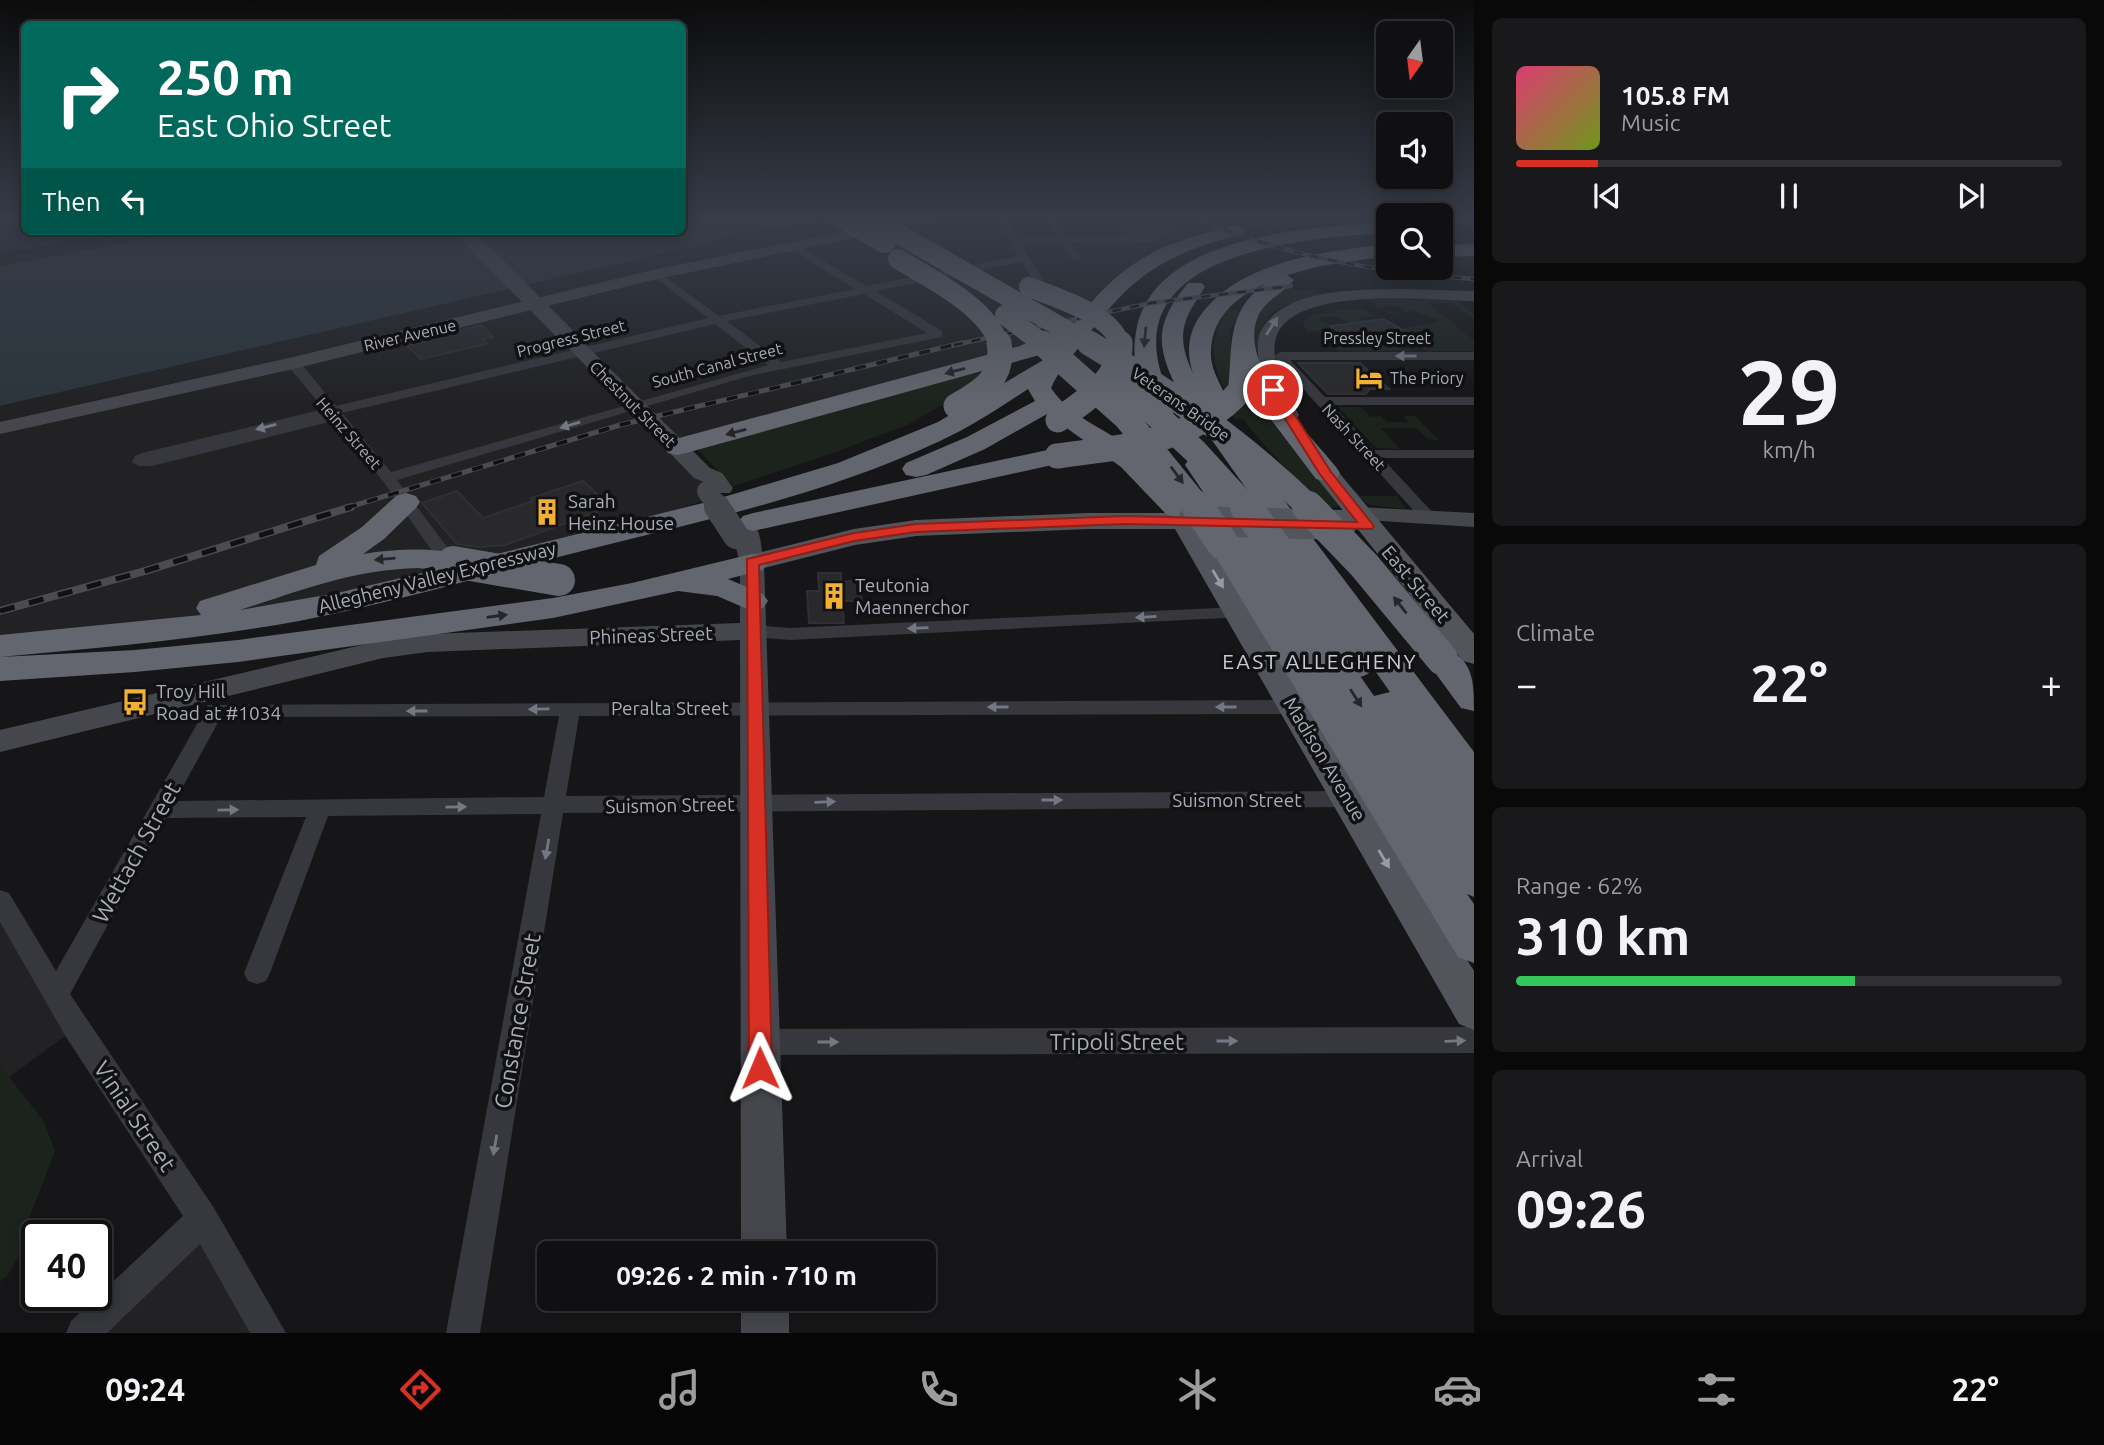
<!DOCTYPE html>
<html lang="en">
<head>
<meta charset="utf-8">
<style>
  body { margin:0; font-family:Ubuntu,sans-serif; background:#19191b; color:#f1f3f6; height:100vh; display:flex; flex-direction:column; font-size:26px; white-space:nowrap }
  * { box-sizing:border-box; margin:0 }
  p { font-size:23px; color:#9c9d9f }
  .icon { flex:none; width:38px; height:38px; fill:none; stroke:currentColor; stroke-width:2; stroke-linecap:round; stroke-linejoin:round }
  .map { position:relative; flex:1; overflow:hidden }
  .side { display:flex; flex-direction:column; gap:18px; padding:18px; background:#09090a; width:630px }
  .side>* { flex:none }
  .banner { position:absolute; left:21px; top:21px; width:665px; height:214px; border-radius:10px; box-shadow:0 4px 18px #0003,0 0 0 2px #303032; background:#00695c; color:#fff; overflow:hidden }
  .needle { width:46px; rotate:194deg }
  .controls { position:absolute; left:1376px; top:21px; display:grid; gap:14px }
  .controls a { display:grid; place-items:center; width:77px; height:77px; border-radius:10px; background:#101012; box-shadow:0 4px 18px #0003,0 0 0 2px #303032; font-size:35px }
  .speed { position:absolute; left:21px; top:1220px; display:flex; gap:14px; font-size:35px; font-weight:700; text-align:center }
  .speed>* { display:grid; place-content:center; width:91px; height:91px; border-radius:50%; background:#101012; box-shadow:0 4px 18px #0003,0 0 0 2px #303032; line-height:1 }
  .speed .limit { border:4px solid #111; border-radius:10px; background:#fff; color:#111 }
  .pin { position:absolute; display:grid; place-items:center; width:60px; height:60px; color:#fff; margin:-30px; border:4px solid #fff; border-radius:50%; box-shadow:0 2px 7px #0007 }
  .me { position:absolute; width:77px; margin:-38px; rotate:359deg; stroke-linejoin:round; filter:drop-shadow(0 0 5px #0008) }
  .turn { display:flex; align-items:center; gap:24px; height:147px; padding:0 21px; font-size:32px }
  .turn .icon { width:91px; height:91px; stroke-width:2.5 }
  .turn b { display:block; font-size:49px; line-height:60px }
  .then { display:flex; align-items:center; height:66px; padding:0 21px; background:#0003; gap:14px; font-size:26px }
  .big { font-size:52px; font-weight:700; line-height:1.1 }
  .side .widget { flex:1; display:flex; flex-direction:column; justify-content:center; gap:10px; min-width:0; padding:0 24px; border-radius:10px; background:#19191b }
  .side .dial { align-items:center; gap:0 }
  .dial b { font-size:91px; line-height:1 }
  .song { display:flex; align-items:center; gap:21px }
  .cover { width:84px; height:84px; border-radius:10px; background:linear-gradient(135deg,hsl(340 70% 55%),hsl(80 70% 35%)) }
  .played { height:7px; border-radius:4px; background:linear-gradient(90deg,#d93025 15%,#303032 15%) }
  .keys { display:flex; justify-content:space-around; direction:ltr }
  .heat { display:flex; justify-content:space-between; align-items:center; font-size:38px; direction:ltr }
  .charge { height:10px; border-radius:5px; background:linear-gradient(90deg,#34c759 62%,#303032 0) }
  .trip { position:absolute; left:537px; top:1241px; width:399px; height:70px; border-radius:10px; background:#101012; box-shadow:0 4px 18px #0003,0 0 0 2px #303032; font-weight:700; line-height:70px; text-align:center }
  .menu { display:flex; height:112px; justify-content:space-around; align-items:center; background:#060607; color:#9c9d9f }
  .menu .icon { width:49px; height:49px }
  .menu .current { color:#d93025 }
  .menu b { font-size:32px; color:#f1f3f6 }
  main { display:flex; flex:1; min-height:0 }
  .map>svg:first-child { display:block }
</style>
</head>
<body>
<main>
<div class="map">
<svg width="1474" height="1333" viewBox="0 0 1474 1333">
  <rect width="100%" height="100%" fill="#161618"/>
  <path fill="#222225" d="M0 216H24V231H134L0 253Z
    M857 216H1304L1215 234 1181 245 1061 337 678 447 707 491 698 494 702 501 628 526 415 585 0 646V406L705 244 739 233Z
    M0 900 76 1028 9 1077 0 1065Z
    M203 1219 269 1333H83Z"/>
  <path fill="#1c231d" d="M151 231H191L0 266V258Z
    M1474 254V270L1436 268H1440V255Z
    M1316 289 1324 295C1280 310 1259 301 1260 358L1253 357 1251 347 1257 310 1281 291Z
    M1366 299H1454L1474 314V319L1452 303H1427L1474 340V351H1427L1420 347 1426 345 1401 329 1439 321 1414 311 1406 312 1397 306H1381L1388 312 1403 313 1390 314Z
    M1228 309 1239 311 1230 331 1235 375 1226 392C1211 363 1208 337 1228 309Z
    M1330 309H1363L1377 316 1360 319 1370 325 1361 330 1335 316 1318 318 1331 326 1320 329 1348 340 1378 336 1402 348 1416 351H1339L1334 348 1345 346 1319 331 1307 332 1303 323C1311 309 1324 316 1337 312Z
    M986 367 960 395 907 425 833 453 733 486 697 449Z
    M1252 391 1339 504 1337 507 1329 508C1297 480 1269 453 1243 419H1235L1232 415Z
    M1338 407H1361L1371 417 1381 416 1387 422H1408L1404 416H1415L1439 440 1428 439 1416 428H1381L1400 449 1376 448Z
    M1349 491H1356L1360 496H1397L1406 509 1370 505Z
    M0 1065 44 1122 55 1151 30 1216 28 1241 7 1276 0 1281Z"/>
  <path fill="#2c353c" d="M683 216H857L739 233 705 244 0 406V266L191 231H682Z"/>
  <path fill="#29292c" stroke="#303034" stroke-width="2" d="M1142 216H1161L1180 236 1126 234 1114 222 1147 221Z
    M24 231H57V243L23 248Z
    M1383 319 1407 332 1353 339 1330 326Z
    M481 325 493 337 482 339 487 344 421 359 407 346Z
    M1298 363H1360L1389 389H1370L1366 394H1328Z
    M583 481 611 507 505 545 479 547 457 544 422 503 457 491 483 518 533 501 531 498Z
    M818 573H841V582L859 580 862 601H842L844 623H809L807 591H819Z"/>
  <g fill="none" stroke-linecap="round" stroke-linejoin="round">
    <path fill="#37383d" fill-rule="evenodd" d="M24 216V220L0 224V218Z
      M995 216H1005L1018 238 1057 237 1042 216H1052L1067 237 1156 236 1161 239 1156 242 1071 243 1081 257 1076 260 1072 259 1061 243 1021 244 1044 281 1042 283H1034L1022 262 876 291 942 331V337L749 376 397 480 444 543 462 562 459 566H447L432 551 383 481 332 419 325 423 152 466H139L132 462 135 456 142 453 324 409 288 366V360H298L336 406 708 318 653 276 652 274 657 271 719 316 855 289 789 248 788 246 793 243 867 286 1018 256ZM864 294 927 333 781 362 727 321ZM715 324 768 365 391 472 342 413Z
      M1280 352H1474V360H1290L1325 397H1474V405H1333L1374 450H1474V458H1382L1435 515 1437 518 1435 521H1423L1276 359 1274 356Z
      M1238 607 1244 609 1247 613 1244 617 790 640 751 637 742 631 751 625 790 628Z
      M1294 700 1301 702 1304 707 1301 712 1294 714 579 716 566 796 1349 791 1357 793 1360 799 1357 805 1349 807 563 813 480 1333H446L541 814 328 816 270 973 266 981 257 984 248 981 244 973 306 817 166 818 70 994 214 1208 286 1333H250L200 1244 107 1333H66L71 1321 183 1216 66 1037 0 922V890L9 893 56 971 208 705ZM559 716 544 797 175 801 221 717Z
      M1474 1027V1053L760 1055 750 1051 746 1042 750 1033 760 1029Z"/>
    <path fill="#45474d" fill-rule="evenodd" d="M922 216H950L943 220 657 279 293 369 0 434V422L293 357 657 269Z
      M1397 289 1474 291V301C1430 300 1297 285 1277 335 1267 359 1289 394 1299 415L1296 419H1282C1270 402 1258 375 1258 354 1258 348 1257 339 1260 333 1281 288 1355 290 1397 289Z
      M565 329 571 330 710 468 722 473 733 488 730 493H714L706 483 694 478 559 338 556 334 559 330Z
      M1358 507 1474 513V527L1350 519 1346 514 1350 509Z
      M748 526 756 528C762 536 761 552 764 563L787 1253H741L740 640 428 652 383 658 0 752V730L383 640 428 634 740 623V563L735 544 740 528Z
      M741 1298H789V1333H741Z"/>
    <path fill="#53555c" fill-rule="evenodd" d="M1326 466 1335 468 1474 634V664L1463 661 1317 478 1314 473 1317 468Z
      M1176 500 1185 502 1192 513 1202 515 1206 521 1201 527 1474 971V1030L1459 1024 1175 529H1089L916 536 855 545 752 571 742 569 738 563 742 557 854 529 916 520 1089 513H1166L1163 508 1167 502Z"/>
    <path fill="#63666e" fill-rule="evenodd" d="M1440 216H1474V223L1440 222Z
      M1388 223V233C1286 239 1094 257 1176 408L1173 413 1164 415 1155 413C1138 388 1131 362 1136 332 1151 235 1311 226 1388 223Z
      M1237 225 1246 230 1243 234C1163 254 1131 276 1082 343 1071 358 1058 371 1051 388 1069 416 1105 429 1131 448 1152 463 1169 482 1186 502L1190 508 1186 514 1176 517 1166 514 1121 467 1047 414 985 449 926 475 916 477 906 475 902 469 906 463 967 437 1035 401 1028 389C999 408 971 427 940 441 827 494 706 520 586 550 490 574 396 602 299 621 200 639 100 648 0 657V635L201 615 196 608 200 601 316 565 319 556 362 527 396 496 406 493 416 496 420 502 416 508 384 539 363 554C396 549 431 547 464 555L468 561 707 502 838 463 938 422 1045 359 1056 346 1036 356 686 453 677 455 668 453 664 447 668 441 1020 346 1061 327 1072 326C1121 261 1159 243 1237 225ZM418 568 435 570 337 593 240 610C303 590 351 570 418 568Z
      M1388 244V256L1320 266 1287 275 1294 280C1284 293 1267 299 1259 314 1235 363 1307 431 1336 467L1340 473 1336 479 1326 481 1316 479 1251 393 1240 398 1231 396 1228 391C1233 348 1225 312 1265 284 1233 298 1209 321 1211 358 1212 371 1222 387 1227 399L1224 404 1213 406 1474 752V897L1467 894 1474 904V963L1458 957 1208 544 1212 538 1223 535 1234 538 1185 465 1189 459 1199 457 1209 459 1374 696 1390 692 1180 395C1156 347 1153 326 1188 283H1202L1205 287C1183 319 1175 335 1193 373 1186 354 1188 333 1200 316 1240 260 1324 252 1388 244Z
      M1474 244V256L1440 257V245Z
      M1057 448 1066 450 1070 456 1066 462 753 531 743 528 738 522 743 516 753 513Z
      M752 554 763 556 767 563 763 570 728 579 763 594 768 601 763 608 752 611 717 596 678 591 553 618 238 662 135 672 0 681V657L135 650 238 640 553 598 632 583Z
      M1442 648C1474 657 1474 683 1474 711L1461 708 1425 659 1430 651Z"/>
    <defs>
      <path id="rail-far2" d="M1191 216C1282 256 1375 272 1474 279
        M954 345 1151 303 1291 286"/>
      <path id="rail-far1" d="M346 508 620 425 962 343"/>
      <path id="rail" d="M0 611 145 571 351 507"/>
    </defs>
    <use href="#rail-far2" stroke="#4a4c52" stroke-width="4.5"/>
    <use href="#rail-far1" stroke="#4a4c52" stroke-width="5"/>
    <use href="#rail" stroke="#4a4c52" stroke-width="8"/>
    <use href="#rail-far2" stroke="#111113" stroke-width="2.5" stroke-dasharray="9" stroke-linecap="butt"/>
    <use href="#rail-far1" stroke="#111113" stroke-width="3.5" stroke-dasharray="11" stroke-linecap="butt"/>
    <use href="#rail" stroke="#111113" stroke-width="5" stroke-dasharray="15" stroke-linecap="butt"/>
    <path stroke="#45474d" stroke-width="16" d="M466 234 565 334"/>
    <path stroke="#45474d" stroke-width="20" d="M707 491 718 508"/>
    <path stroke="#45474d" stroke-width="26" d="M717 507 736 536"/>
    <path stroke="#53555c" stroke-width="30" d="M1193 521 1341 525"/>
    <path stroke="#63666e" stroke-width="20" d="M837 216 885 243
      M867 216 1092 345
      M898 259C929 278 989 307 999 345
      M1029 287C1055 297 1114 315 1120 345
      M1005 315 1044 345"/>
    <path stroke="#63666e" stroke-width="25" d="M1042 343 1126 418 1199 508
      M1089 343C1168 391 1244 443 1310 508
      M1123 384 1195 451 1247 508
      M956 406C983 391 1005 377 999 343
      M1058 420C1084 401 1122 379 1120 343
      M1057 456C1122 447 1194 443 1240 391"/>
    <path stroke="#63666e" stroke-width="32" d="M1198 507 1223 544
      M1246 507 1358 661
      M1308 507 1364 565 1442 659
      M453 562 559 580"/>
  </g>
  <defs><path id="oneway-solid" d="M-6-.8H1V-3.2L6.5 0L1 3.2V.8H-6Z" transform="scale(1.75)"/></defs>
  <use fill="#858993" href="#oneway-solid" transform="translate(1272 326) rotate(-57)"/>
  <g fill="#26262a">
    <use href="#oneway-solid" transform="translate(1145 337) rotate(95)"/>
    <use href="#oneway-solid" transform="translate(955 371) rotate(165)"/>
    <use href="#oneway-solid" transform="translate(736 432) rotate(165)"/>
    <use href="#oneway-solid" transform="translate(1177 475) rotate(54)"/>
    <use href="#oneway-solid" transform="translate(385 559) rotate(175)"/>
    <use href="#oneway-solid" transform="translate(1400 605) rotate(-128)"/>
    <use href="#oneway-solid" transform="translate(497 616) rotate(-8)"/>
    <use href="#oneway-solid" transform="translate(1356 698) rotate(57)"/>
  </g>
  <g fill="#757881">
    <use href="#oneway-solid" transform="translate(1406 356) rotate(-180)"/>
    <use href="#oneway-solid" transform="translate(570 425) rotate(164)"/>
    <use href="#oneway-solid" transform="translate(266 427) rotate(166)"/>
    <use href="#oneway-solid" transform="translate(1146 617) rotate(177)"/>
    <use href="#oneway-solid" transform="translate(918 628) rotate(178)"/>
    <use href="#oneway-solid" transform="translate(998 707) rotate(180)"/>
    <use href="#oneway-solid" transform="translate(1226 707) rotate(180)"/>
    <use href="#oneway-solid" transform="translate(539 709) rotate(179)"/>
    <use href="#oneway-solid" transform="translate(417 711) rotate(-180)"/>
    <use href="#oneway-solid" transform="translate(1052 800)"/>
    <use href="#oneway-solid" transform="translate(825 802) rotate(-2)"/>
    <use href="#oneway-solid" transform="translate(456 807) rotate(-1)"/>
    <use href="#oneway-solid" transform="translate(228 810) rotate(-1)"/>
    <use href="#oneway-solid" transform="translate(547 849) rotate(100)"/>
    <use href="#oneway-solid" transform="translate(1227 1041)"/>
    <use href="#oneway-solid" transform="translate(1455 1041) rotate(-2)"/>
    <use href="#oneway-solid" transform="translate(828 1042)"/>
    <use href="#oneway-solid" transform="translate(495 1145) rotate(100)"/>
  </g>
  <g fill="#979ba6">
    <use href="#oneway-solid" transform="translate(1218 579) rotate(59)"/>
    <use href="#oneway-solid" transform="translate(1384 859) rotate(59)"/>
  </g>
  <linearGradient id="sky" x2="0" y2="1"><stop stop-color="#0c0c0d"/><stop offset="0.54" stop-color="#363c48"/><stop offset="1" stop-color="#363c48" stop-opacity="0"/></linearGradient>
  <rect width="1474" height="403" fill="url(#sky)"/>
  <path fill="#d93025" stroke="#8d1f18" stroke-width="2" d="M1269 387H1277L1331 472 1374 526 1372 529 1125 524 916 532 854 541 759 565 772 1068 769 1076 760 1079 752 1076 749 1068 747 559 854 533 916 524 1125 516 1357 522 1319 473 1267 390Z"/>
  <defs>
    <symbol id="hotel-bare" viewBox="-9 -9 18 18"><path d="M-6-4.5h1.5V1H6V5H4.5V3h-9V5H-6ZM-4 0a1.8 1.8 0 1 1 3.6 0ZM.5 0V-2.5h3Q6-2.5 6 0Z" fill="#f2b134" stroke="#111113" stroke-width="2.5" paint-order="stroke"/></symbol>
    <symbol id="building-bare" viewBox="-9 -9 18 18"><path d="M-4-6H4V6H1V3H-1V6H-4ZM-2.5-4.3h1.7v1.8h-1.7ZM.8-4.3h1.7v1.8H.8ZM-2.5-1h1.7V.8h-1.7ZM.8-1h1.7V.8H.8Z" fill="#f2b134" stroke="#111113" stroke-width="2.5" paint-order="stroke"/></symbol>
    <symbol id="bus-bare" viewBox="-9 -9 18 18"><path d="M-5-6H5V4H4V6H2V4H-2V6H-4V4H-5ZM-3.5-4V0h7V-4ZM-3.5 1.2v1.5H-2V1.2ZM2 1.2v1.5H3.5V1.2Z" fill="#f2b134" stroke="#111113" stroke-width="2.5" paint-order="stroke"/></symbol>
  </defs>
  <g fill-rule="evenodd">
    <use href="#hotel-bare" x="1350" y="359" width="38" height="38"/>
    <use href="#building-bare" x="528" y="493" width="38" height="38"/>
    <use href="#building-bare" x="815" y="577" width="38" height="38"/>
    <use href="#bus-bare" x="116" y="683" width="38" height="38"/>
  </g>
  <g text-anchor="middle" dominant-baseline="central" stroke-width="7" stroke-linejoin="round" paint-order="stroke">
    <g font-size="16" fill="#a8adb8" stroke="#111113">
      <text transform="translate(410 335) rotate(-13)">River Avenue</text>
      <text transform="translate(571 338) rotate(-14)">Progress Street</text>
      <text x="1377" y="338">Pressley Street</text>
      <text transform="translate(717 365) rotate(-15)">South Canal Street</text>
      <text transform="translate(633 404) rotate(45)">Chestnut Street</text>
      <text transform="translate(1181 404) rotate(35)">Veterans Bridge</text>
      <text transform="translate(349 433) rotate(49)">Heinz Street</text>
      <text transform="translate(1354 437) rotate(47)">Nash Street</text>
    </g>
    <g font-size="16" fill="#a8adb8" stroke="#111113" text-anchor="start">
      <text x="1390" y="378">The Priory</text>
    </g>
    <g font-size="19" fill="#a8adb8" stroke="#111113" text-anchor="start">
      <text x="568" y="501">Sarah<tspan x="568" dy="22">Heinz House</tspan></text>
      <text x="855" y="585">Teutonia<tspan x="855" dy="22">Maennerchor</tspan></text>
      <text x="156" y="691">Troy Hill<tspan x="156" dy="22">Road at #1034</tspan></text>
    </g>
    <g font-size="19" fill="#a8adb8" stroke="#111113">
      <text transform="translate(437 577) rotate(-14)">Allegheny Valley Expressway</text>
      <text transform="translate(1416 584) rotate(50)">East Street</text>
      <text transform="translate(651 635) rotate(-2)">Phineas Street</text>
      <text x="670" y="708">Peralta Street</text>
      <text transform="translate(1325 759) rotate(59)">Madison Avenue</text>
      <text x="1237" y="800">Suismon Street</text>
      <text transform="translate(670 805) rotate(-1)">Suismon Street</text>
    </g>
    <g font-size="21" letter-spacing="2" fill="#c9ccd4" stroke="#111113">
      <text x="1320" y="661">EAST ALLEGHENY</text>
    </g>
    <g font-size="23" fill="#a8adb8" stroke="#111113">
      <text transform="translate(136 852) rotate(-61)">Wettach Street</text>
      <text transform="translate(517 1021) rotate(-80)">Constance Street</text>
      <text x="1117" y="1041">Tripoli Street</text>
      <text transform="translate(135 1116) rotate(56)">Vinial Street</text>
    </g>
  </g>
</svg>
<div class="controls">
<a><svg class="needle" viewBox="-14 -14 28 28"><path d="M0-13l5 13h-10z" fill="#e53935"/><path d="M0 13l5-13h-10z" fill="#9c9d9f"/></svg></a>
<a><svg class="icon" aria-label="sound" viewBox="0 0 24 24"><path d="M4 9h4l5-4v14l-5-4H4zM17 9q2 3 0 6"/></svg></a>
<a><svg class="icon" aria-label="search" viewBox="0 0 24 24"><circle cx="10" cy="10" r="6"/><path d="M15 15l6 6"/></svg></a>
</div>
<div class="speed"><div class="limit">40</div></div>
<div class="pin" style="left:1273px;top:390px;background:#d93025"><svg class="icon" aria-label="arrive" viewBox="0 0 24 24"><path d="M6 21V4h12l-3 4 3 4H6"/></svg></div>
<svg class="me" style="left:760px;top:1068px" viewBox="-20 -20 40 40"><path d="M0-17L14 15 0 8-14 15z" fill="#d93025" stroke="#fff" stroke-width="4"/></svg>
<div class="trip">09:26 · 2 min · 710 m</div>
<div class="banner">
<div class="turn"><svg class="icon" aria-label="right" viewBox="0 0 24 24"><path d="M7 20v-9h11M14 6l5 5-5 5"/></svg><div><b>250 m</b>East Ohio Street</div></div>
<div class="then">Then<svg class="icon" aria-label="left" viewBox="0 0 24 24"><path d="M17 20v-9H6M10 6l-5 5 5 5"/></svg></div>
</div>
</div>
<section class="side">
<div class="widget">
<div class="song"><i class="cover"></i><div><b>105.8 FM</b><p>Music</p></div></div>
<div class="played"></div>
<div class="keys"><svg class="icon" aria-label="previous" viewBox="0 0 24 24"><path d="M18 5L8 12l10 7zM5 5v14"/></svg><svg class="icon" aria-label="pause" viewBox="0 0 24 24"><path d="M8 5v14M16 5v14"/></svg><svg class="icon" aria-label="next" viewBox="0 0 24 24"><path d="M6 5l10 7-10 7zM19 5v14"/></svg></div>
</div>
<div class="widget dial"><b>29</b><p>km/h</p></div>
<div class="widget"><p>Climate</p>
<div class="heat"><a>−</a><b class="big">22°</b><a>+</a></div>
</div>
<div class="widget"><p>Range · 62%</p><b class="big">310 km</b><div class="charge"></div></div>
<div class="widget"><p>Arrival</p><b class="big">09:26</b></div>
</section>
</main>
<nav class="menu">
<b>09:24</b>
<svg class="icon current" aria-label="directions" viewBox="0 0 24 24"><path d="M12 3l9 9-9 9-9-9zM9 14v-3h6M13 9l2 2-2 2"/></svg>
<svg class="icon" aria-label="music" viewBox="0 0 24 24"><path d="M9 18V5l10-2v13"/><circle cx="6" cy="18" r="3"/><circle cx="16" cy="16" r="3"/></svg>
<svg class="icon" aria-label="phone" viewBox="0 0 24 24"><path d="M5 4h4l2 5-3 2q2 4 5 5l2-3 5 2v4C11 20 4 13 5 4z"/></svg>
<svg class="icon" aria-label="climate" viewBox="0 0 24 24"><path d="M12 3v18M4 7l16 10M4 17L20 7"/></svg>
<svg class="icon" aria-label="car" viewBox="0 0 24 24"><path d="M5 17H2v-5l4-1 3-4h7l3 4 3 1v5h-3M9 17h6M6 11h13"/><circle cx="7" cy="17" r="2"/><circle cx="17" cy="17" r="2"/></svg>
<svg class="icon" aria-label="filters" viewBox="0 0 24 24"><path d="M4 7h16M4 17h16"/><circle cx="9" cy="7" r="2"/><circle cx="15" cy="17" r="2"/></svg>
<b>22°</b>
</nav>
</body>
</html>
